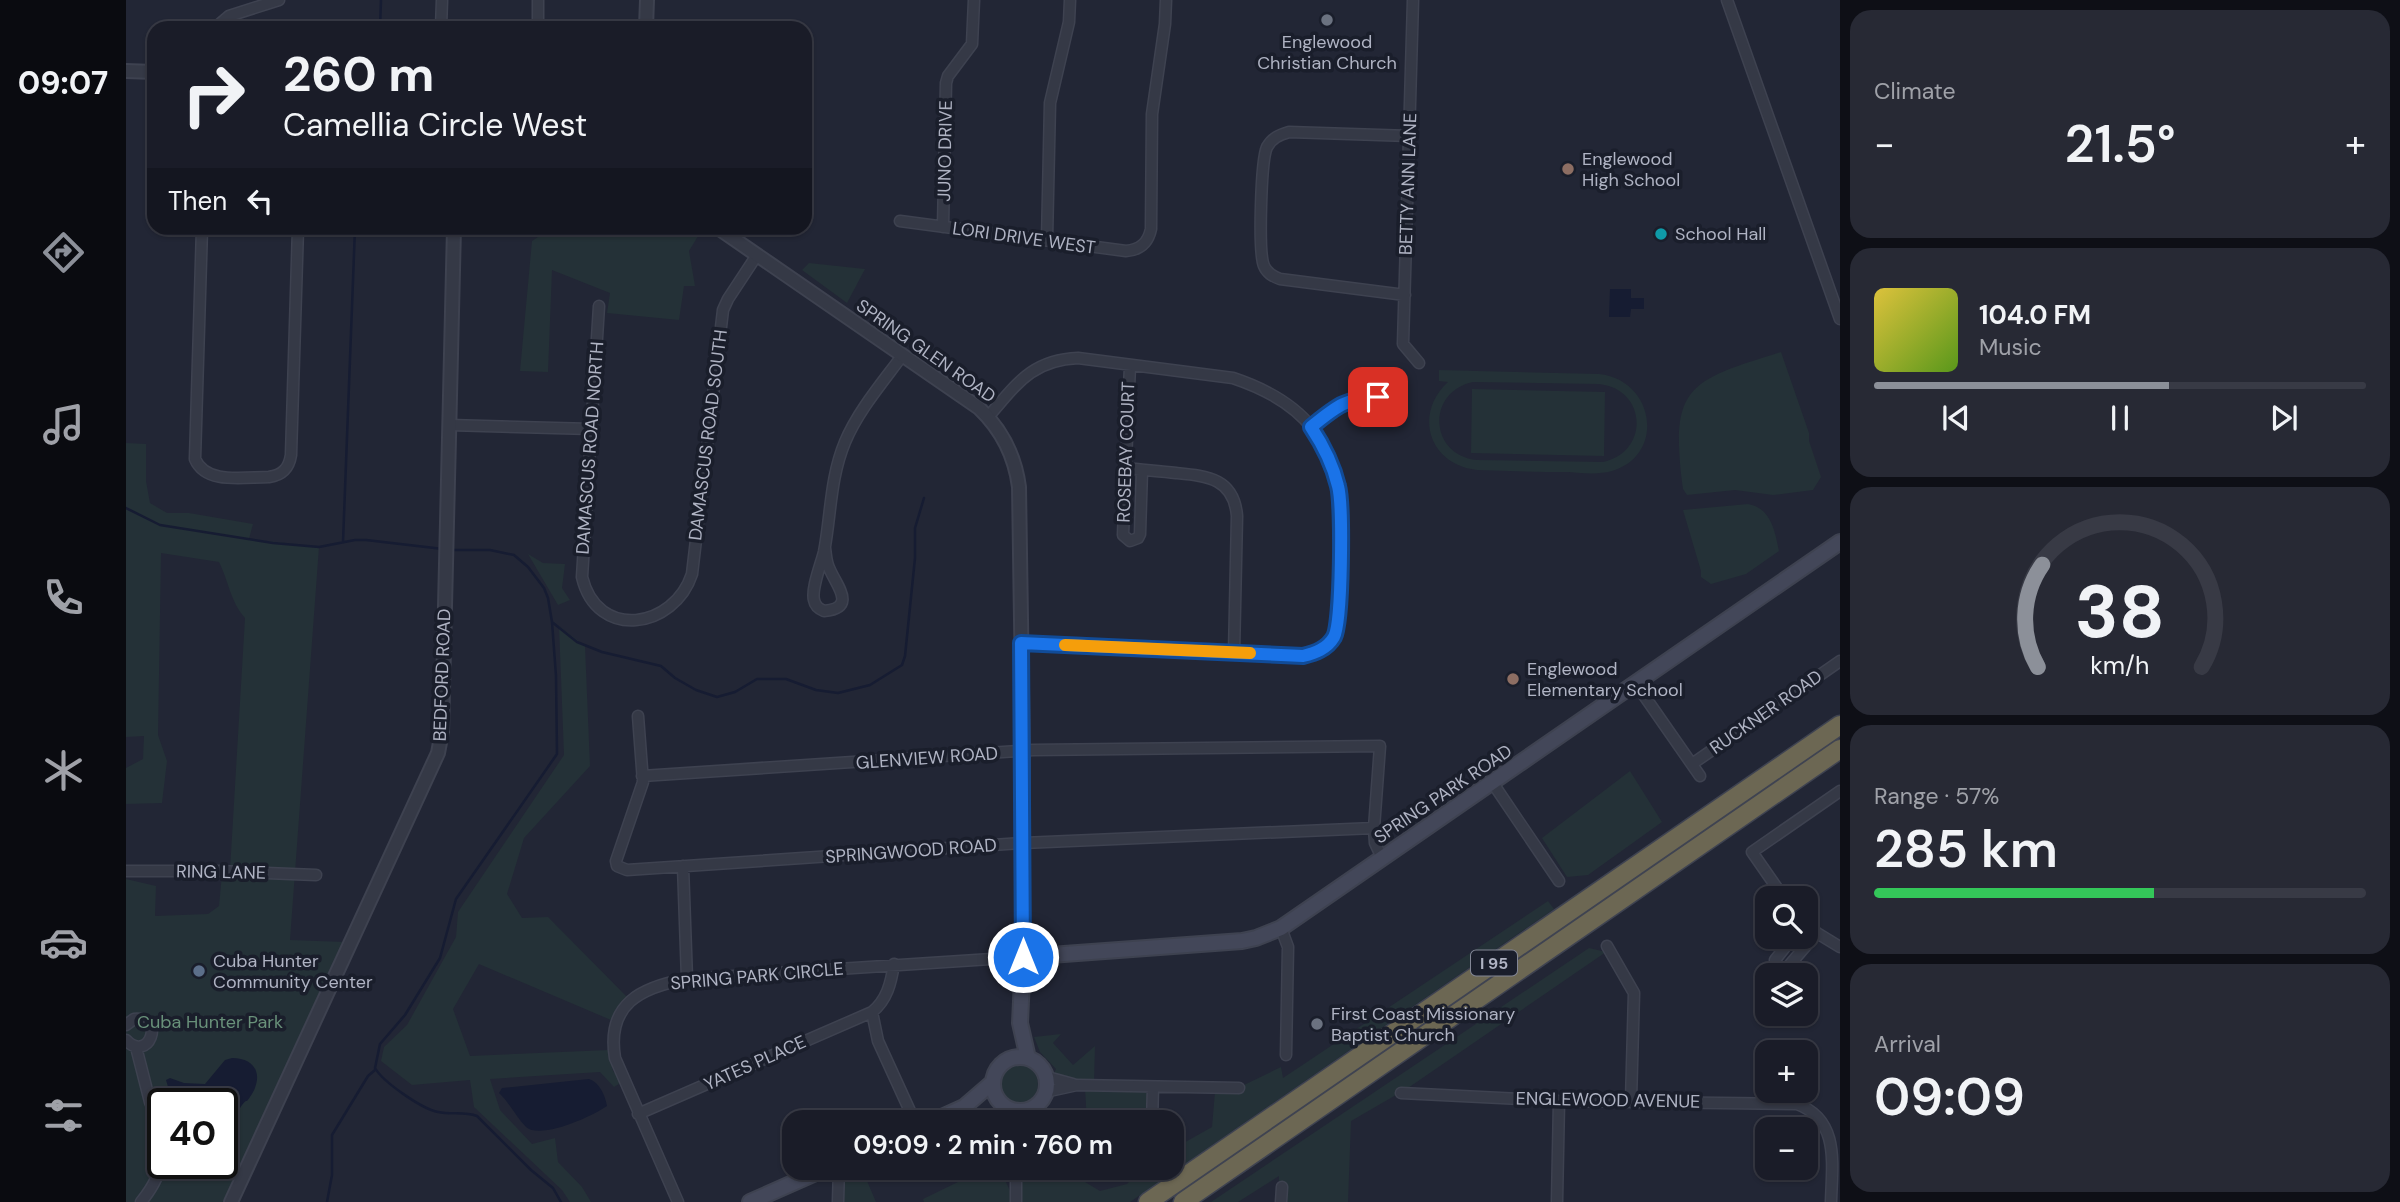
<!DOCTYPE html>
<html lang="en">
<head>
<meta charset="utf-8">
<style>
  body { margin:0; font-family:"DM Sans",sans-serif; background:#272934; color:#f1f3f6; height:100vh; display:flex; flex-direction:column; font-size:26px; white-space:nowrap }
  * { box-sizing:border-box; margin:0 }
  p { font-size:23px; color:#9fa1a8 }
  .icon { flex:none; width:38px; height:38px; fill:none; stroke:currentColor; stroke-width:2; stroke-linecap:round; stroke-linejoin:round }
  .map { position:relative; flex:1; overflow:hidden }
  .sheet { display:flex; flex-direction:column; gap:10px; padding:10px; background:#0e0f16; width:560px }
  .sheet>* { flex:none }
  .banner { position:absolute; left:21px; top:21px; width:665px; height:214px; border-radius:21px; box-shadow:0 2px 5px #0004,0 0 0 2px #383a45; background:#1a1c28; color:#f1f3f6; overflow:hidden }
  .fabs { position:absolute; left:1629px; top:886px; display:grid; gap:14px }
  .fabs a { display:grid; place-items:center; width:63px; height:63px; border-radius:14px; background:#1a1c28; box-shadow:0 2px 5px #0004,0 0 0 2px #383a45; font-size:35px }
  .speed { position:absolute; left:21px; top:1088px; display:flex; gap:14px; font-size:35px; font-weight:700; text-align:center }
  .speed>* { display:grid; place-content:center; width:91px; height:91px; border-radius:50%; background:#1a1c28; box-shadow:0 2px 5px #0004,0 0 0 2px #383a45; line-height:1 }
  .speed .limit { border:4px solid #111; border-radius:10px; background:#fff; color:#111 }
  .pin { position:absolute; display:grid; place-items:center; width:60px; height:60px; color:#fff; margin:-30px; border-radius:14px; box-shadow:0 4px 10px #0006 }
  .me { position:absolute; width:77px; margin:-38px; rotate:0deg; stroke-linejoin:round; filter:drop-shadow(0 0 5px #0008) }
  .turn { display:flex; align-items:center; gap:24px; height:147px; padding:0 21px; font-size:32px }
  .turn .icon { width:91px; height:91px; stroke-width:2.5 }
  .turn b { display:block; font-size:49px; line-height:60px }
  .then { display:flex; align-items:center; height:66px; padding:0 21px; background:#0003; gap:14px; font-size:26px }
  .big { font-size:52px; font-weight:600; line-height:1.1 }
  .sheet .card { flex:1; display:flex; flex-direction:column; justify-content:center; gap:10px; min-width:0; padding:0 24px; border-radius:21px; background:#272934 }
  .sheet .dial { align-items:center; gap:0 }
  .dial svg { height:182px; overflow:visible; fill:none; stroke:#383a45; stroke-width:7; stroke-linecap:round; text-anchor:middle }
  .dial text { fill:#f1f3f6; stroke:none }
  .song { display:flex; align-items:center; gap:21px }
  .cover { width:84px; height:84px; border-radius:10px; background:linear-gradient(135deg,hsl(50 70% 55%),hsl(90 70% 35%)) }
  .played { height:7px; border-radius:4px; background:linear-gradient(90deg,#8c9099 60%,#383a45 60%) }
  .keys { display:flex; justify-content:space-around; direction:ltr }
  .heat { display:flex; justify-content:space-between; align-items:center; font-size:38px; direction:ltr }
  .charge { height:10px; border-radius:5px; background:linear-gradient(90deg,#34c759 57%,#383a45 0) }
  .trip { position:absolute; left:656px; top:1110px; width:402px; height:70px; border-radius:21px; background:#1a1c28; box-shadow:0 2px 5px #0004,0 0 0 2px #383a45; font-weight:600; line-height:70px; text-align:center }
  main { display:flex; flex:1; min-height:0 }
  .tabs { display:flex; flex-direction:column; width:126px; justify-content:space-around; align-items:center; background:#0a0b10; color:#9fa1a8 }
  .tabs .icon { width:49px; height:49px }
  .tabs .selected { color:#8c9099 }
  .tabs b { font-size:32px; color:#f1f3f6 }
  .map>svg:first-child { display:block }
</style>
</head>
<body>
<main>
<nav class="tabs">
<b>09:07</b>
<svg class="icon selected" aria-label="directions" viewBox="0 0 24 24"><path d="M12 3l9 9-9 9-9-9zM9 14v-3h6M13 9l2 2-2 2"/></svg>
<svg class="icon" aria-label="music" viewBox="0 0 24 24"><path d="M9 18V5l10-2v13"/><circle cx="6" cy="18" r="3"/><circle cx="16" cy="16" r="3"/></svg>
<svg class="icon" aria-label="phone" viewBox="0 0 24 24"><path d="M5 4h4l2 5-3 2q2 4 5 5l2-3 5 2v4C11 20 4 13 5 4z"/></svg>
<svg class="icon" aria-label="climate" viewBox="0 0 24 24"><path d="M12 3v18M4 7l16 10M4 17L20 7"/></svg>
<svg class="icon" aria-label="car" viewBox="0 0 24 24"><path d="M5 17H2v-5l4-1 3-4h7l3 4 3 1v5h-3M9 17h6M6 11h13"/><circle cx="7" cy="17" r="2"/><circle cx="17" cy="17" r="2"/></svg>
<svg class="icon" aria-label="filters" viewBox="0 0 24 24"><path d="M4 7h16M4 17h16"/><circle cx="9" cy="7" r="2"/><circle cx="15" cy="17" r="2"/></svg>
</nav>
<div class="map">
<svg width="1714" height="1202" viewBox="0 0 1714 1202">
  <rect width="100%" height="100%" fill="#222635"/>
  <path fill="#243137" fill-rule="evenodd" d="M426 228H577L563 251 569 286H558L553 320 481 313 484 293 426 270 422 372 394 371 406 241Z
    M683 263 739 269 721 303 676 270Z
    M1655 352 1683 433V441L1695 477 1687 490 1647 495 1609 490 1561 495 1557 489C1543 385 1563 381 1655 352Z
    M1313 370 1473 374C1529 380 1540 455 1486 471 1472 475 1456 473 1443 472 1412 472 1381 471 1351 470 1303 465 1287 414 1322 382L1313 381ZM1347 382 1473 384C1521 389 1524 452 1477 462L1351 460C1303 455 1300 392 1347 382Z
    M1346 389 1479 392 1478 456 1345 453Z
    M0 443 20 444V481L24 503 41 513H63L127 524 123 539 193 547 164 940 219 942 98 1202H0V879L30 886 29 916 82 914 93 906 96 874 104 870 119 618C104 601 103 582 93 562L35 553 32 735 41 761 36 803 0 804V768L17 759 18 736 0 737ZM37 1104H96V1164H37Z
    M1622 504C1645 508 1649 531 1653 551L1620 574 1585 584 1575 577V571L1557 510Z
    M402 554 417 563 439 564 436 588 444 600 432 605Z
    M433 626 459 646 464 766 398 838 381 894 396 918 422 917 502 998 485 1020 353 964 327 1009 344 1056 483 1050 487 1071 496 1082 488 1087 474 1072 364 1079 374 1110 406 1144 429 1138 432 1162 456 1187 465 1202H444L436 1190 348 1107 344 1080 286 1085 255 1061 258 1047 281 1025 330 937 332 912 438 755Z
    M1504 771 1536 822 1462 875 1441 877 1416 838Z
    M1422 901 1428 909 1004 1202H894L895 1177 949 1176 974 1191 1001 1184 1018 1167H1046L1047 1149 1086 1127 1089 1092 1118 1093V1085L1155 1067 1157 1078Z
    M1463 948 1480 952 1282 1088 1225 1121 1222 1202H1161V1184H1153V1176L1112 1202H1085Z
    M935 1034 927 1043 947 1065 969 1046 968 1082 950 1081 927 1075 930 1069 914 1052 908 1037Z
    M874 1084a19 19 0 1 1 38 0a19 19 0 1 1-38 0Z
    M959 1089 1019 1091 1022 1095 1023 1122H961Z
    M731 1167H735L750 1202H717L719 1175Z
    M832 1182H880L884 1191V1202H798L797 1199Z"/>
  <path fill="#161c32" d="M1484 289H1505V298H1518V309H1505L1504 317H1483Z
    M106 1058C131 1058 138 1077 124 1097 118 1106 123 1096 116 1105 109 1115 106 1125 96 1133V1104H47L40 1080 44 1078 58 1083 79 1084 99 1060Z
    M463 1079C474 1083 479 1095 481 1106 467 1116 415 1140 400 1127 390 1117 383 1102 373 1093L376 1088Z"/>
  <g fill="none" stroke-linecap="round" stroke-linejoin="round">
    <path stroke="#161c32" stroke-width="2.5" d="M254 28 255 0
      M0 508 34 525 147 543 193 547 229 540H240L317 549
      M217 542 229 228
      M324 550H364L388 555 402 567 418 588 422 598 426 622 430 676 431 754 330 899 314 958 279 1015 254 1044 249 1068C257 1082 296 1109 312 1112 326 1115 338 1111 351 1116L405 1170 427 1188 435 1202
      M426 622 451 642 476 652 535 666 549 678 570 690 591 697 609 692 631 679H660L690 690 712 693 744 685 776 665 779 656 789 558V528L798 498
      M201 1202 206 1175V1135L242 1076 249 1070"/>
    <defs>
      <path id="minor" d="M1287 0 1277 344 1293 363
        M1601 0 1714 319
        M89 28 103 16 153 0
        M315 28 316 0
        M412 28V0
        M774 221 1000 251C1014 250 1022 243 1025 229L1026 114 1039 24 1040 0
        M817 227 820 83 822 76 846 44 848 0
        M76 228 69 459C80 485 118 477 143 477 157 475 163 468 165 455L172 228
        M921 240 924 103 943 22 944 0
        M1279 295 1154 279C1146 276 1141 273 1138 266 1132 252 1135 160 1141 147 1146 138 1153 135 1163 132L1284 136
        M473 306 456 577C471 641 548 629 566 574L597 310 602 299 631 255
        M1004 365 997 535 1004 541 1012 538 1014 534 1016 470
        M862 417C890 385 905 360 952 358L1107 378C1137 388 1167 403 1187 429 1199 446 1208 468 1213 488 1217 508 1216 622 1208 637 1201 649 1189 653 1177 656L895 643
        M323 425 466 429
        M1185 427C1211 406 1218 399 1252 396
        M999 468C1016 470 1033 471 1050 473 1081 476 1108 478 1111 516L1108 653
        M699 548C700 555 700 563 704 570 711 586 731 608 698 611 693 609 689 606 688 600 685 589 695 564 698 552 705 515 704 478 719 442 732 411 756 383 776 356
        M1510 684 1574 776
        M512 716 517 782 490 861 491 866 501 870 897 843 1248 828
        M1566 764 1714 661
        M516 776 907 750 1254 746 1248 828 1249 843 1256 858
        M1366 782 1433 881
        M557 866 561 979
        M0 871H92L190 875
        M1658 898 1626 852 1714 791
        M1680 923 1691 933 1714 947
        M1155 928 1162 947 1160 1055
        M1668 936 1649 960 1651 969 1655 971 1660 969 1691 933
        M1481 946 1508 993 1505 1101
        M746 1012 752 1041 789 1122
        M0 1025 8 1019C41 1016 22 1064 0 1040
        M10 1047 24 1102 35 1128 37 1140
        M918 1073 925 1078 947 1084
        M919 1092 951 1085 1113 1088
        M1275 1093 1433 1101 1671 1104C1714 1120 1706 1164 1705 1202
        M884 1109 887 1122
        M512 1114 746 1012C761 1000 765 983 768 964
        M897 1122 900 1110
        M1026 1122 1027 1087
        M15 1202C28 1186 35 1172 37 1152
        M552 1202 489 1058C480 1004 515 987 561 979L897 957
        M712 1202 713 1167
        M890 1202V1167
        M1155 1202 1156 1187
        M1431 1202 1433 1101"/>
      <path id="tertiary" d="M520 28 521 0
        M0 71 28 72
        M592 228 853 408C876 430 889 456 893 487L897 752V957
        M105 1202 312 753 316 732 328 228"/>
      <path id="secondary" d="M867 1084a27 27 0 1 1 54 0a27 27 0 1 1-54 0Z
        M902 1058 894 1023 897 957 1116 941 1130 938 1155 928 1714 542
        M805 1122 838 1107 867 1082
        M624 1202 703 1167"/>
      <path id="motorway" d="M1022 1202 1714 725
        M1057 1202 1714 749"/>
    </defs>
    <use href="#minor" stroke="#3e4250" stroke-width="13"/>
    <use href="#tertiary" stroke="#3e4250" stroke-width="16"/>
    <use href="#secondary" stroke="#3e4250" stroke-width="18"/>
    <use href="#motorway" stroke="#3f4351" stroke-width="21"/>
    <use href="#minor" stroke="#353946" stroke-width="10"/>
    <use href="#tertiary" stroke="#353946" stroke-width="12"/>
    <use href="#secondary" stroke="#434759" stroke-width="14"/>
    <use href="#motorway" stroke="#6c6753" stroke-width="18"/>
  </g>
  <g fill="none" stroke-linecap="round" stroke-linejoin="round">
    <defs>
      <path id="route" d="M897 957 895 643 1177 656C1189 653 1201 649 1208 637 1216 622 1217 505 1212 486 1207 465 1197 445 1185 427 1211 406 1218 399 1252 397"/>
    </defs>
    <use href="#route" stroke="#114b97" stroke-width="18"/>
    <use href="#route" stroke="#1a73e8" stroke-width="12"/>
    <path stroke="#f59e0b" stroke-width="12" d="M939 645 1124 653"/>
  </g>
  <g fill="#6b7280" stroke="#1a1e2b" stroke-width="2.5">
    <circle cx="1201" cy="20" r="7"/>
    <circle cx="1191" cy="1024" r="7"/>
  </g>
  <g fill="#8d6e63" stroke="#1a1e2b" stroke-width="2.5">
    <circle cx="1442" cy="169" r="7"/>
    <circle cx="1387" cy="679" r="7"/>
  </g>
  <circle fill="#0f9aa8" stroke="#1a1e2b" stroke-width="2.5" cx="1535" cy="234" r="7"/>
  <circle fill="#5c6f8a" stroke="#1a1e2b" stroke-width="2.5" cx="73" cy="971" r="7"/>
  <g text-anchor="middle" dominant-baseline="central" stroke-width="7" stroke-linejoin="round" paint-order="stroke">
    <rect fill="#1a1e2b" stroke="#828695" stroke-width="2" x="1345" y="950.5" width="46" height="25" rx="5"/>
    <g font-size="16" font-weight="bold" fill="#afb3c3">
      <text x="1368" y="963">I 95</text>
    </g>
    <g font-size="18" fill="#afb3c3" stroke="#1a1e2b" text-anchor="start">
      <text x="1201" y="42" text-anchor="middle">Englewood<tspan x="1201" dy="21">Christian Church</tspan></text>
      <text x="1456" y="159">Englewood<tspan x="1456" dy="21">High School</tspan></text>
      <text x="1549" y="234">School Hall</text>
      <text x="1401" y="669">Englewood<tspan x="1401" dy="21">Elementary School</tspan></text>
      <text x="87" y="961">Cuba Hunter<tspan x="87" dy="21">Community Center</tspan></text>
      <text x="1205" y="1014">First Coast Missionary<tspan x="1205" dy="21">Baptist Church</tspan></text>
    </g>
    <g font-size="18" fill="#afb3c3" stroke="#1a1e2b">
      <text transform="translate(819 151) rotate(-89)">JUNO DRIVE</text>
      <text transform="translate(1282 184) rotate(-88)">BETTY ANN LANE</text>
      <text transform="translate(898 238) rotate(8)">LORI DRIVE WEST</text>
      <text transform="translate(800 351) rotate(35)">SPRING GLEN ROAD</text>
      <text transform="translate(582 435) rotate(-83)">DAMASCUS ROAD SOUTH</text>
      <text transform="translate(464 448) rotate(-86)">DAMASCUS ROAD NORTH</text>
      <text transform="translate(1000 452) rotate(-88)">ROSEBAY COURT</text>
      <text transform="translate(316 675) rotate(-88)">BEDFORD ROAD</text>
      <text transform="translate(1640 712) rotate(-35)">RUCKNER ROAD</text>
      <text transform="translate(801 758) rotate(-4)">GLENVIEW ROAD</text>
      <text transform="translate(1317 794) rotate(-34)">SPRING PARK ROAD</text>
      <text transform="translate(785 851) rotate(-4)">SPRINGWOOD ROAD</text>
      <text transform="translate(95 872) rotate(1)">RING LANE</text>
      <text transform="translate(631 976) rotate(-5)">SPRING PARK CIRCLE</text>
      <text transform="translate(629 1063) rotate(-24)">YATES PLACE</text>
      <text transform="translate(1482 1100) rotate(1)">ENGLEWOOD AVENUE</text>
    </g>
    <g font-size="18" fill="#69917a" stroke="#1a1e2b">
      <text x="84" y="1022">Cuba Hunter Park</text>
    </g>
  </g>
</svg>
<div class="fabs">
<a><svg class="icon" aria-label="search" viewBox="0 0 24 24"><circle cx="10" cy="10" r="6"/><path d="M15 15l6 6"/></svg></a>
<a><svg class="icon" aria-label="layers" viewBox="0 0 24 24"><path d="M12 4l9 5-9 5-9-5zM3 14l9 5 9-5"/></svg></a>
<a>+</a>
<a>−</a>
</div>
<div class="speed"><div class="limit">40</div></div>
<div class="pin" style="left:1252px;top:397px;background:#d93025"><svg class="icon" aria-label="arrive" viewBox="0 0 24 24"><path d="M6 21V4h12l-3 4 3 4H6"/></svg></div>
<svg class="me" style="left:897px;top:957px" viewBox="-20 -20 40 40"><circle r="17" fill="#1a73e8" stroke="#fff" stroke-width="3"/><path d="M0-11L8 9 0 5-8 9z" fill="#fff"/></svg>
<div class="trip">09:09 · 2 min · 760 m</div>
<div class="banner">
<div class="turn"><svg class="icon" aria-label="right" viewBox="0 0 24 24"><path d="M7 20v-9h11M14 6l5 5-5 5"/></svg><div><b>260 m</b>Camellia Circle West</div></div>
<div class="then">Then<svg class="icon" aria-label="left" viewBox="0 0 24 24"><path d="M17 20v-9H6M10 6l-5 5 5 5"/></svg></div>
</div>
</div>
<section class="sheet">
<div class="card"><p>Climate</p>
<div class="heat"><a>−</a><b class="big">21.5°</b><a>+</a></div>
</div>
<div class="card">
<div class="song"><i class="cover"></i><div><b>104.0 FM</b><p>Music</p></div></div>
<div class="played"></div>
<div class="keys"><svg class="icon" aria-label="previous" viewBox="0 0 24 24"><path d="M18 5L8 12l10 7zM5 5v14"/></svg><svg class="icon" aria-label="pause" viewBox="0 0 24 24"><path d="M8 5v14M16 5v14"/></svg><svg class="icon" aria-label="next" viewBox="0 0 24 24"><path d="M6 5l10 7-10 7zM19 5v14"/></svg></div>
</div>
<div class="card dial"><svg viewBox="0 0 100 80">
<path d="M14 69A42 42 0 1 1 86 69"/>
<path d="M14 69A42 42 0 0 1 16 24" stroke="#8c9099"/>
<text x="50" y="56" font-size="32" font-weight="700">38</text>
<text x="50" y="72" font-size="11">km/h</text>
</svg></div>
<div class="card"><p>Range · 57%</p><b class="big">285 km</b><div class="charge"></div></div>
<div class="card"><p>Arrival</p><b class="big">09:09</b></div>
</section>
</main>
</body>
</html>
